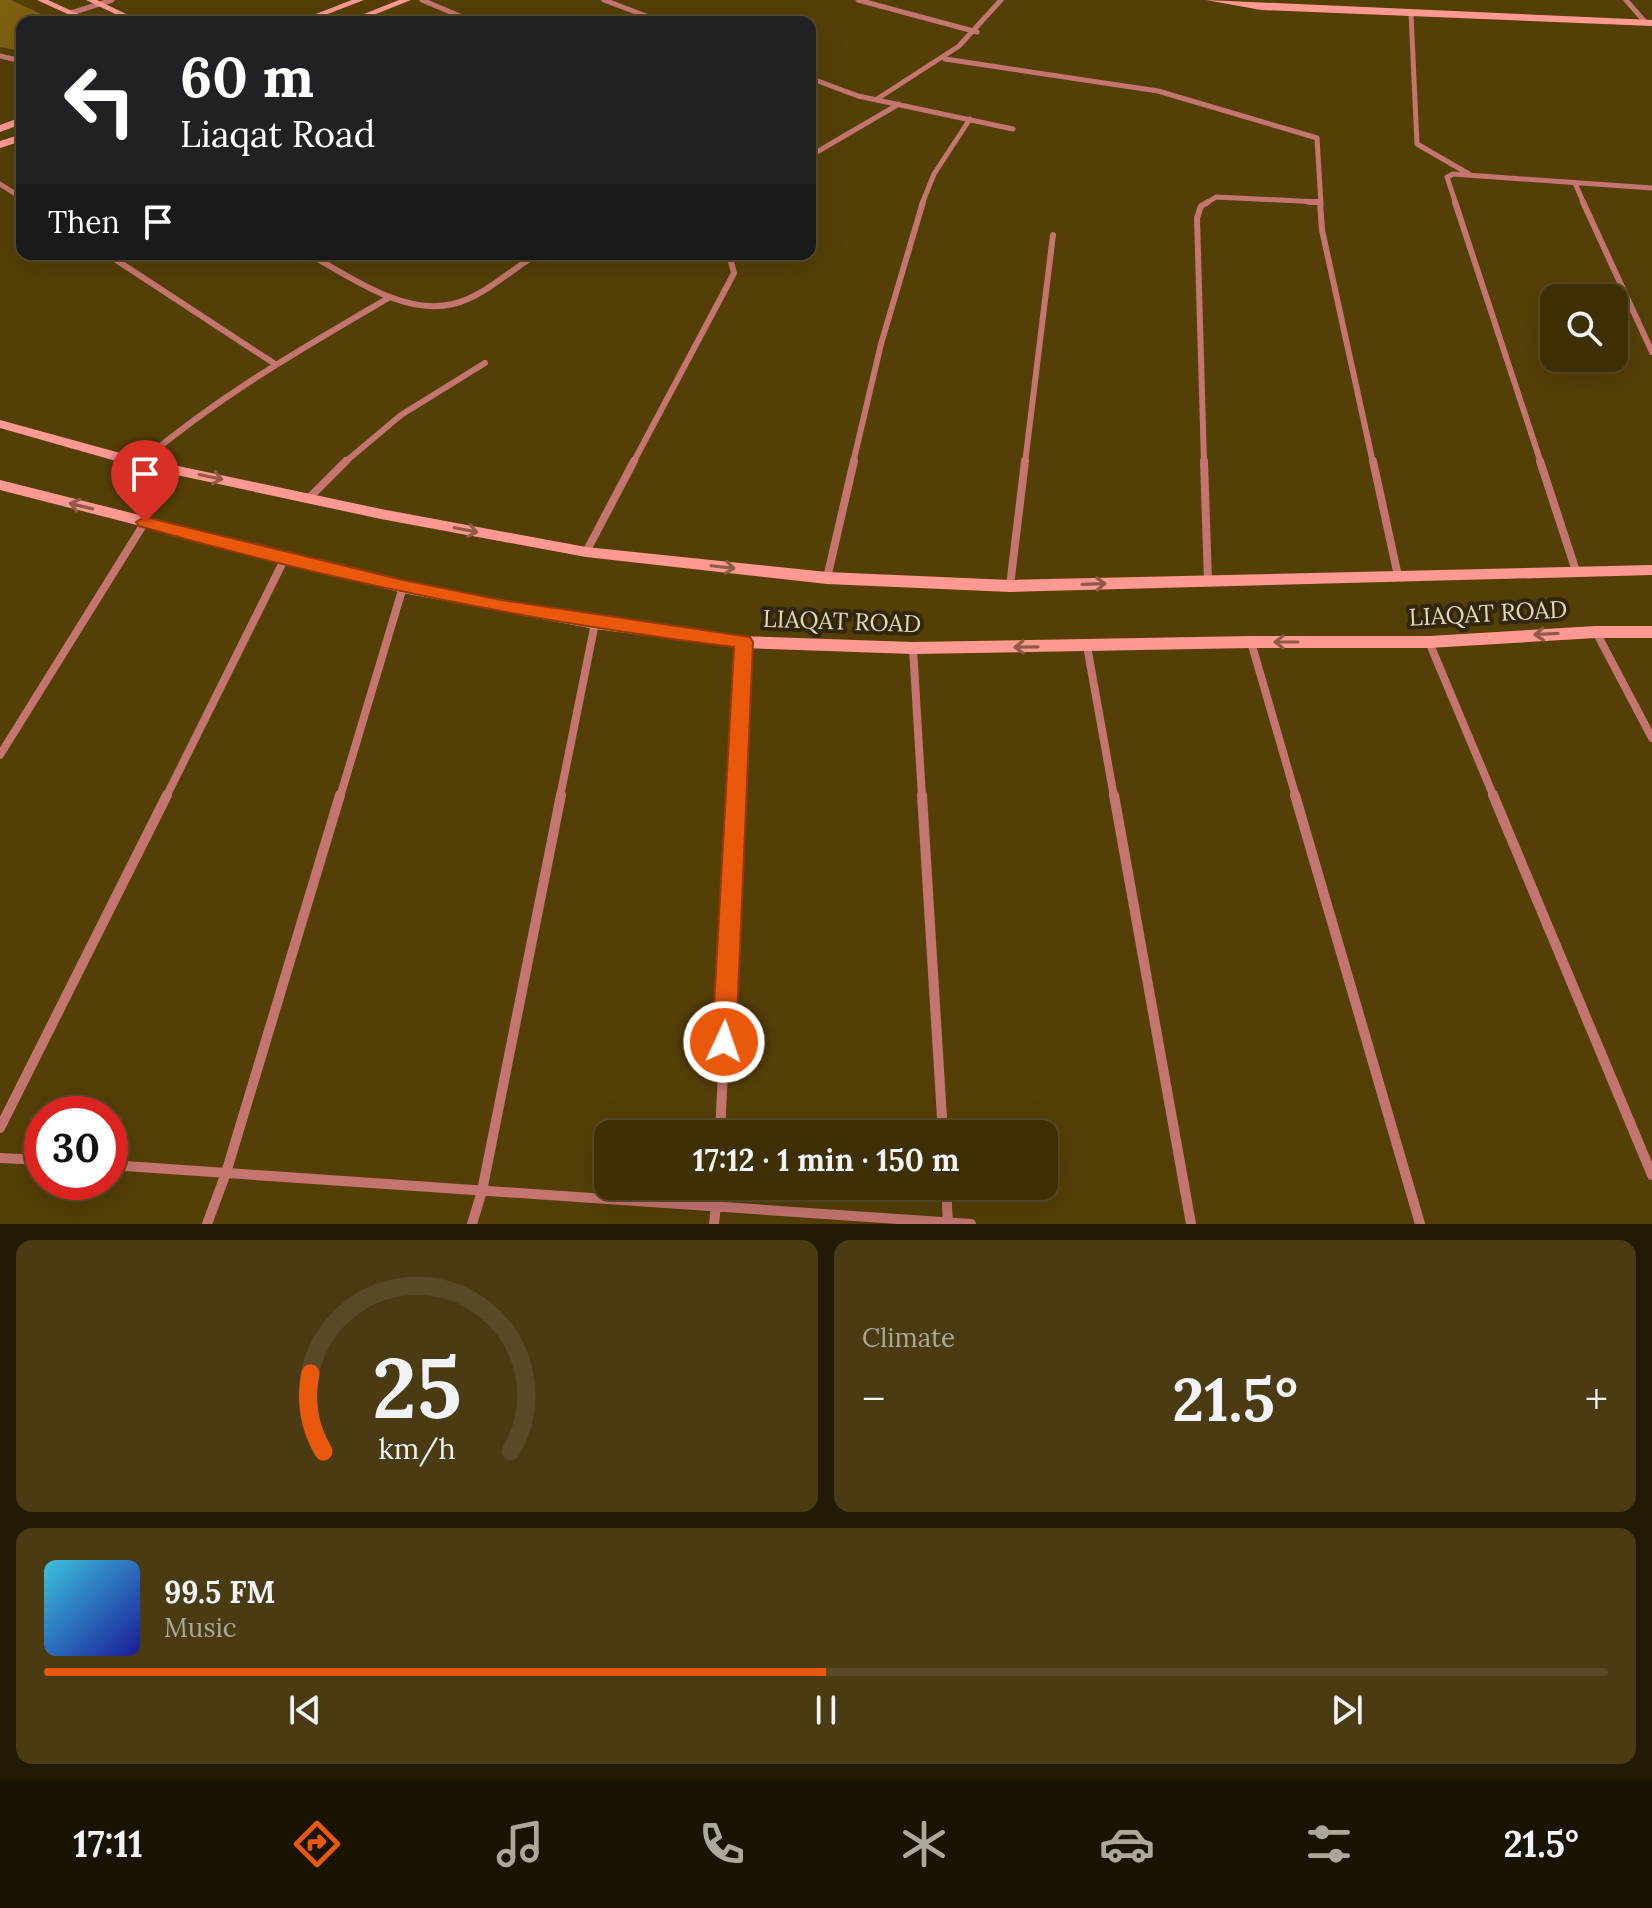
<!DOCTYPE html>
<html lang="en">
<head>
<meta charset="utf-8">
<style>
  body { margin:0; font-family:Lora,serif; background:#4a3b13; color:#f1f3f6; height:100vh; display:flex; flex-direction:column; font-size:30px; white-space:nowrap }
  * { box-sizing:border-box; margin:0 }
  p { font-size:26px; color:#ada99a }
  .icon { flex:none; width:44px; height:44px; fill:none; stroke:currentColor; stroke-width:2; stroke-linecap:round; stroke-linejoin:round }
  .map { position:relative; height:1224px; overflow:hidden }
  .sheet { display:flex; flex-direction:column; gap:16px; padding:16px; background:#231a03; flex:1 }
  .sheet>* { flex:none }
  .top-card { position:absolute; left:16px; top:16px; width:800px; height:244px; border-radius:16px; box-shadow:0 8px 32px #0002,0 0 0 2px #584a27; background:#202124; color:#fff; overflow:hidden }
  .controls { position:absolute; left:1540px; top:284px; display:grid; gap:16px }
  .controls a { display:grid; place-items:center; width:88px; height:88px; border-radius:16px; background:#3f2f05; box-shadow:0 8px 32px #0002,0 0 0 2px #584a27; font-size:40px }
  .speed { position:absolute; left:24px; top:1096px; display:flex; gap:16px; font-size:40px; font-weight:700; text-align:center }
  .speed>* { display:grid; place-content:center; width:104px; height:104px; border-radius:50%; background:#3f2f05; box-shadow:0 8px 32px #0002,0 0 0 2px #584a27; line-height:1 }
  .speed .limit { border:12px solid #d22; background:#fff; color:#111 }
  .pin { position:absolute; display:grid; place-items:center; width:68px; height:68px; color:#fff; margin:-82px -34px; border-radius:50% 50% 50% 0; rotate:-45deg; box-shadow:0 0 8px #0007 }
  .pin .icon { rotate:45deg }
  .me { position:absolute; width:88px; margin:-44px; rotate:3deg; stroke-linejoin:round; filter:drop-shadow(0 0 6px #0008) }
  .turn { display:flex; align-items:center; gap:28px; height:168px; padding:0 32px; font-size:36px }
  .turn .icon { width:104px; height:104px; stroke-width:2.5 }
  .turn b { display:block; font-size:56px; line-height:68px }
  .then { display:flex; align-items:center; height:76px; padding:0 32px; background:#0003; gap:16px; font-size:30px }
  .big { font-size:60px; font-weight:700; line-height:1.1 }
  .sheet .tile { flex:1; display:flex; flex-direction:column; justify-content:center; gap:12px; min-width:0; padding:0 28px; border-radius:16px; background:#4a3b13 }
  .sheet .dial { align-items:center; gap:0 }
  .dial svg { height:208px; overflow:visible; fill:none; stroke:#584a27; stroke-width:7; stroke-linecap:round; text-anchor:middle }
  .dial text { fill:#f1f3f6; stroke:none }
  .song { display:flex; align-items:center; gap:24px }
  .cover { width:96px; height:96px; border-radius:12px; background:linear-gradient(135deg,hsl(190 70% 55%),hsl(240 70% 35%)) }
  .played { height:8px; border-radius:4px; background:linear-gradient(90deg,#ea580c 50%,#584a27 50%) }
  .keys { display:flex; justify-content:space-around; direction:ltr }
  .heat { display:flex; justify-content:space-between; align-items:center; font-size:44px; direction:ltr }
  .sheet .tiles { flex:1; display:grid; gap:16px; grid-template-columns:1fr 1fr }
  .tile:last-child { grid-column:span 2 }
  .trip { position:absolute; left:594px; top:1120px; width:464px; height:80px; border-radius:16px; background:#3f2f05; box-shadow:0 8px 32px #0002,0 0 0 2px #584a27; font-weight:700; line-height:80px; text-align:center }
  .dock { display:flex; height:128px; justify-content:space-around; align-items:center; background:#191302; color:#ada99a }
  .dock .icon { width:56px; height:56px }
  .dock .current { color:#ea580c }
  .dock b { font-size:36px; color:#f1f3f6 }
  .map>svg:first-child { display:block }
</style>
</head>
<body>
<div class="map">
<svg width="1652" height="1224" viewBox="0 0 1652 1224">
  <rect width="100%" height="100%" fill="#543f07"/>
  <path fill="#7f6011" d="M0 0H11L58 22H22V51L0 47Z"/>
  <g fill="none" stroke-linecap="round" stroke-linejoin="round">
    <path stroke="#c5756f" stroke-width="5" d="M422 0 474 22
      M604 0 662 22
      M858 0 977 32
      M1626 0 1646 23
      M71 13 112 0
      M1411 13 1417 144 1469 174
      M0 56 22 61
      M945 59 1158 91 1317 138 1321 204
      M810 78 858 96 1013 129
      M877 99 959 46 1001 0
      M810 156 899 104
      M1575 183 1584 204
      M0 184 22 198
      M922 204 934 174 970 119
      M1205 204 1216 197 1319 202
      M1456 204 1447 177 1453 174 1652 188"/>
    <path stroke="#c5756f" stroke-width="6" d="M1309 202H1319
      M1320 202 1322 230 1373 463
      M1455 202 1541 463
      M1583 202 1652 352
      M107 254 275 364
      M309 254C350 277 404 316 453 304 480 298 505 275 528 260L526 254
      M141 462C220 395 301 349 390 297
      M344 463 401 415 485 363
      M633 463 734 273 729 254
      M853 463 881 344 923 202
      M1025 463 1053 235
      M1204 463 1197 218 1201 206 1208 202"/>
    <path stroke="#c5756f" stroke-width="8" d="M1204 461 1208 581
      M1373 461 1398 576
      M1540 461 1576 571
      M309 498 346 461
      M586 552 634 461
      M827 578 854 461
      M1010 586 1025 461
      M1596 632 1652 738
      M1251 642 1296 797
      M1429 642 1494 797
      M1087 646 1114 797
      M913 648 922 797
      M0 755 145 522
      M166 797 286 556
      M340 797 403 587
      M560 797 595 623
      M736 797 743 642"/>
    <path stroke="#c5756f" stroke-width="10" d="M922 795 943 1134
      M1114 795 1191 1224
      M1295 795 1420 1224
      M1493 795 1652 1175
      M0 1128 167 795
      M720 1134 736 795
      M0 1158 42 1160
      M110 1165 971 1224
      M946 1186 948 1224
      M207 1224 226 1173 340 795
      M472 1224 482 1191 561 795
      M714 1224 718 1186"/>
    <path fill="#ff9991" fill-rule="evenodd" d="M37 0H48L96 22H85Z
      M86 0H97L143 22H132Z
      M352 0H364L307 22H295Z
      M399 0H411L356 22H344Z
      M1206 0 1652 20V26L1261 10Z
      M22 117V124L0 132V125Z
      M22 134V141L0 148V141Z
      M0 420 131 456 381 509 586 547 827 572 1010 580 1652 565V575L1010 592 827 584 586 557 381 519 130 465 0 428Z
      M0 480 403 581 595 617 743 636 913 642 1251 636H1429L1596 626H1652V638H1596L1429 648H1251L913 654 743 648 595 629 403 593 0 490Z"/>
  </g>
  <defs><path id="oneway-shaft" d="M-6 0H5M1.5-3L5.5 0L1.5 3" fill="none" stroke-width="1.6" stroke-linecap="round" stroke-linejoin="round" transform="scale(2)"/></defs>
  <g stroke="#8f5a47">
    <use href="#oneway-shaft" transform="translate(211 477) rotate(12)"/>
    <use href="#oneway-shaft" transform="translate(81 506) rotate(-166)"/>
    <use href="#oneway-shaft" transform="translate(466 530) rotate(11)"/>
    <use href="#oneway-shaft" transform="translate(723 567) rotate(6)"/>
    <use href="#oneway-shaft" transform="translate(1094 584) rotate(-2)"/>
    <use href="#oneway-shaft" transform="translate(1546 634) rotate(177)"/>
    <use href="#oneway-shaft" transform="translate(1286 642) rotate(-180)"/>
    <use href="#oneway-shaft" transform="translate(1026 647) rotate(179)"/>
  </g>
  <path fill="#ea580c" stroke="#983908" stroke-width="2" d="M145 517 403 580 501 600 750 637 753 642 736 1042 733 1050 724 1053 716 1050 712 1042 734 647C532 622 334 582 139 526L136 522Z"/>
  <g text-anchor="middle" dominant-baseline="central" stroke-width="8" stroke-linejoin="round" paint-order="stroke">
    <g font-size="24" fill="#e6d7b7" stroke="#33270b">
      <text transform="translate(1488 613) rotate(-3)">LIAQAT ROAD</text>
      <text transform="translate(842 621) rotate(2)">LIAQAT ROAD</text>
    </g>
  </g>
</svg>
<div class="controls">
<a><svg class="icon" aria-label="search" viewBox="0 0 24 24"><circle cx="10" cy="10" r="6"/><path d="M15 15l6 6"/></svg></a>
</div>
<div class="speed"><div class="limit">30</div></div>
<div class="pin" style="left:145px;top:522px;background:#d93025"><svg class="icon" aria-label="arrive" viewBox="0 0 24 24"><path d="M6 21V4h12l-3 4 3 4H6"/></svg></div>
<svg class="me" style="left:724px;top:1042px" viewBox="-20 -20 40 40"><circle r="17" fill="#ea580c" stroke="#fff" stroke-width="3"/><path d="M0-11L8 9 0 5-8 9z" fill="#fff"/></svg>
<div class="trip">17:12 · 1 min · 150 m</div>
<div class="top-card">
<div class="turn"><svg class="icon" aria-label="left" viewBox="0 0 24 24"><path d="M17 20v-9H6M10 6l-5 5 5 5"/></svg><div><b>60 m</b>Liaqat Road</div></div>
<div class="then">Then<svg class="icon" aria-label="arrive" viewBox="0 0 24 24"><path d="M6 21V4h12l-3 4 3 4H6"/></svg></div>
</div>
</div>
<section class="sheet">
<div class="tiles">
<div class="tile dial"><svg viewBox="0 0 100 80">
<path d="M14 69A42 42 0 1 1 86 69"/>
<path d="M14 69A42 42 0 0 1 9 39" stroke="#ea580c"/>
<text x="50" y="56" font-size="32" font-weight="700">25</text>
<text x="50" y="72" font-size="11">km/h</text>
</svg></div>
<div class="tile"><p>Climate</p>
<div class="heat"><a>−</a><b class="big">21.5°</b><a>+</a></div>
</div>
<div class="tile">
<div class="song"><i class="cover"></i><div><b>99.5 FM</b><p>Music</p></div></div>
<div class="played"></div>
<div class="keys"><svg class="icon" aria-label="previous" viewBox="0 0 24 24"><path d="M18 5L8 12l10 7zM5 5v14"/></svg><svg class="icon" aria-label="pause" viewBox="0 0 24 24"><path d="M8 5v14M16 5v14"/></svg><svg class="icon" aria-label="next" viewBox="0 0 24 24"><path d="M6 5l10 7-10 7zM19 5v14"/></svg></div>
</div>
</div>
</section>
<nav class="dock">
<b>17:11</b>
<svg class="icon current" aria-label="directions" viewBox="0 0 24 24"><path d="M12 3l9 9-9 9-9-9zM9 14v-3h6M13 9l2 2-2 2"/></svg>
<svg class="icon" aria-label="music" viewBox="0 0 24 24"><path d="M9 18V5l10-2v13"/><circle cx="6" cy="18" r="3"/><circle cx="16" cy="16" r="3"/></svg>
<svg class="icon" aria-label="phone" viewBox="0 0 24 24"><path d="M5 4h4l2 5-3 2q2 4 5 5l2-3 5 2v4C11 20 4 13 5 4z"/></svg>
<svg class="icon" aria-label="climate" viewBox="0 0 24 24"><path d="M12 3v18M4 7l16 10M4 17L20 7"/></svg>
<svg class="icon" aria-label="car" viewBox="0 0 24 24"><path d="M5 17H2v-5l4-1 3-4h7l3 4 3 1v5h-3M9 17h6M6 11h13"/><circle cx="7" cy="17" r="2"/><circle cx="17" cy="17" r="2"/></svg>
<svg class="icon" aria-label="filters" viewBox="0 0 24 24"><path d="M4 7h16M4 17h16"/><circle cx="9" cy="7" r="2"/><circle cx="15" cy="17" r="2"/></svg>
<b>21.5°</b>
</nav>
</body>
</html>
